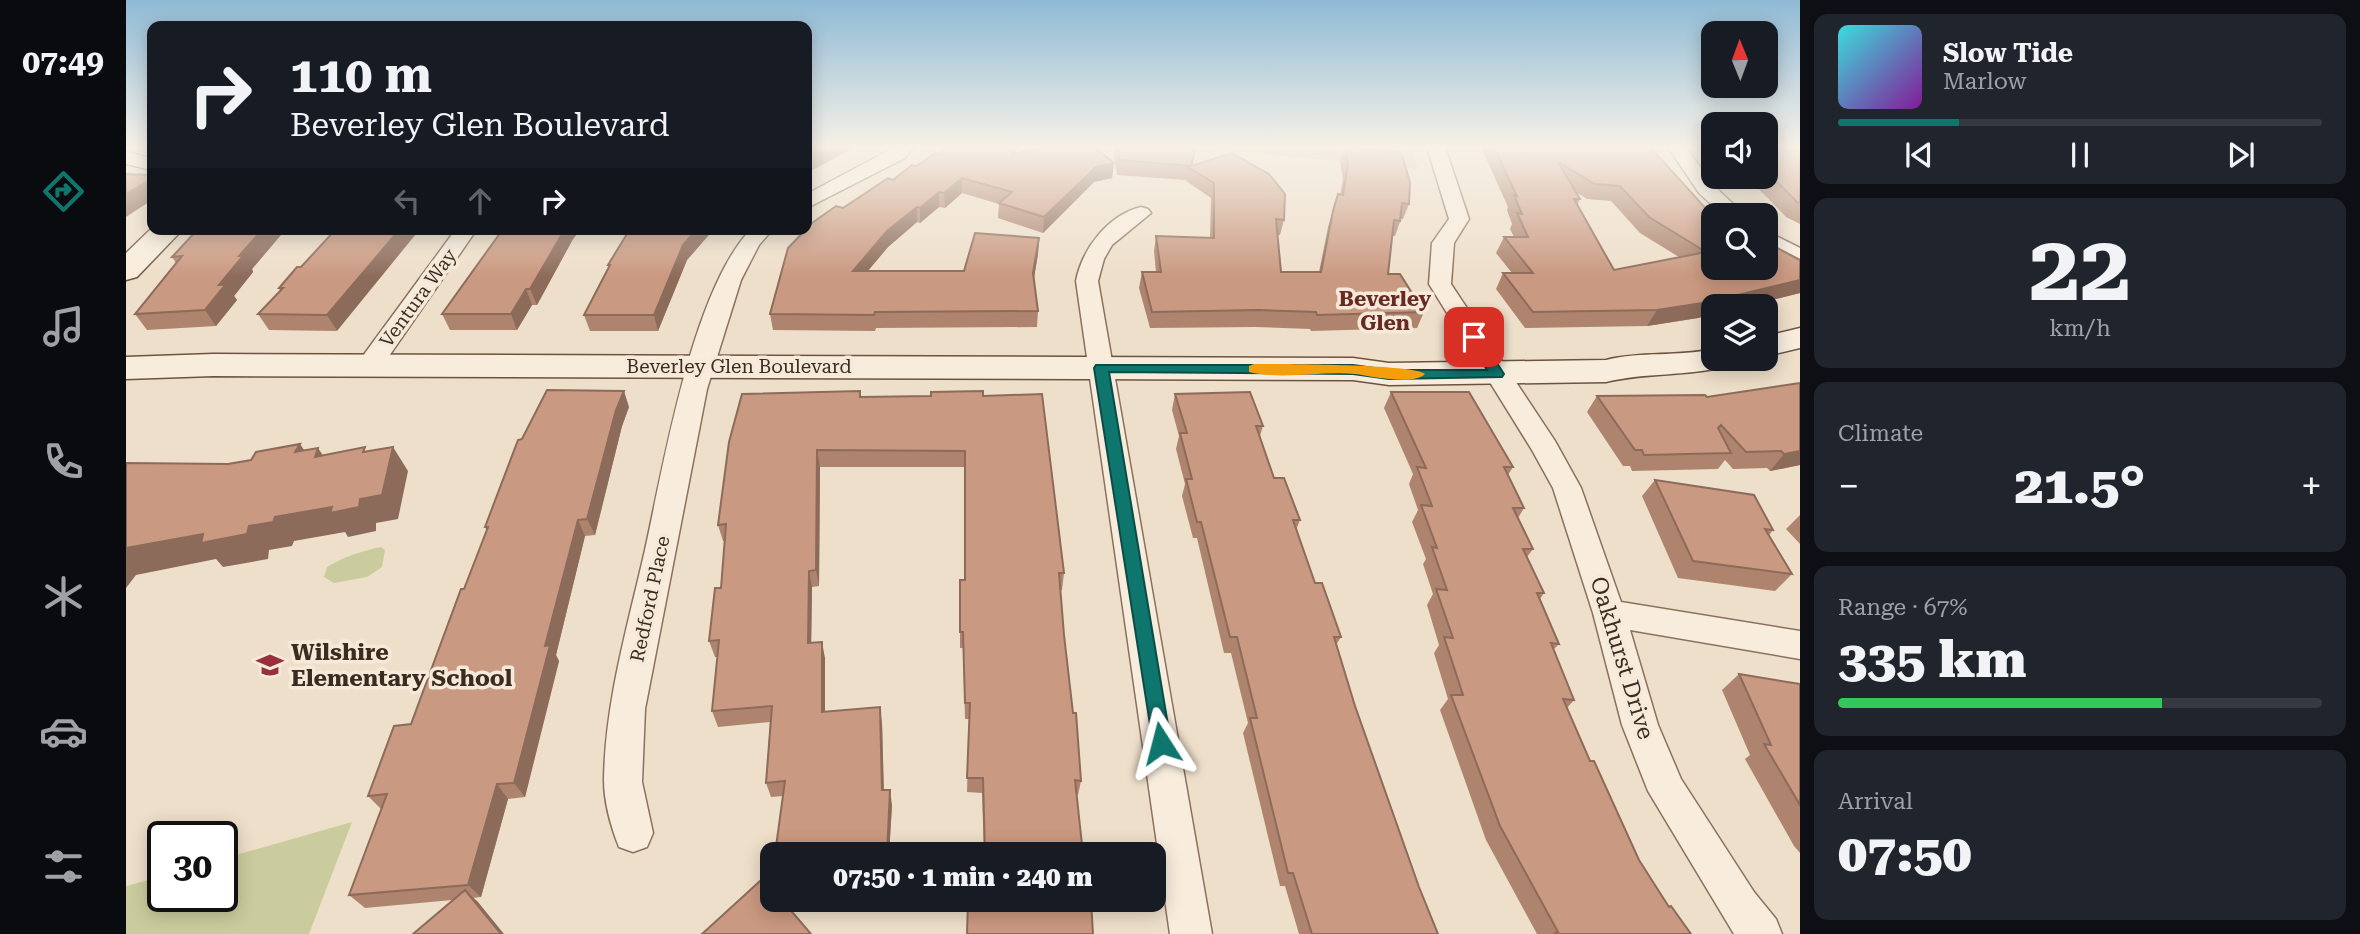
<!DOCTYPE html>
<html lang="en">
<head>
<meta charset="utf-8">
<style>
  body { margin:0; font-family:"Roboto Serif",serif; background:#20242c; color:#f1f3f6; height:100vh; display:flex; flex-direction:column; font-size:26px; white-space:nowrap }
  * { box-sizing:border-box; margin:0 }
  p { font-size:23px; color:#9ea1a6 }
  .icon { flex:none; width:38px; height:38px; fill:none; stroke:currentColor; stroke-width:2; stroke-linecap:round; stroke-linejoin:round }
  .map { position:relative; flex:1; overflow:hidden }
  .side { display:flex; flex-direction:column; gap:14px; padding:14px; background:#0d0f14; width:560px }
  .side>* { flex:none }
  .guide { position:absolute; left:21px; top:21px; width:665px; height:214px; border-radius:14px; box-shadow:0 4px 18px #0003; background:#171b24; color:#f1f3f6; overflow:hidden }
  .needle { width:46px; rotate:359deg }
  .buttons { position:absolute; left:1575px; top:21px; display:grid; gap:14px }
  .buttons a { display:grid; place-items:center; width:77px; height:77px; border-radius:14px; background:#171b24; box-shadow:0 4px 18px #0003; font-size:35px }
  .speed { position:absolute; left:21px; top:821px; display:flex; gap:14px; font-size:35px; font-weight:700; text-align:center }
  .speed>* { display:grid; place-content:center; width:91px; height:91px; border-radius:50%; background:#171b24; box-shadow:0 4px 18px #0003; line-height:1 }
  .speed .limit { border:4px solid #111; border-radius:10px; background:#fff; color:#111 }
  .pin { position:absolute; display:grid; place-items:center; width:60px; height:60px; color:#fff; margin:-30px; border-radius:14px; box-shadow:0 4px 10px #0006 }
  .me { position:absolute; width:77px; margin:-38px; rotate:351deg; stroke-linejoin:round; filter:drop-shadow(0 0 5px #0008) }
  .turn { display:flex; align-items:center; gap:24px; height:147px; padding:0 28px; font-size:32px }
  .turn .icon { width:91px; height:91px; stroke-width:2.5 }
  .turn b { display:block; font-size:49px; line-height:60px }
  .lanes { display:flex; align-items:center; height:66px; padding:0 28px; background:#0003; justify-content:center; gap:35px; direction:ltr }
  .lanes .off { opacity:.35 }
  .big { font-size:52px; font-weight:800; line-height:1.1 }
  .side .widget { flex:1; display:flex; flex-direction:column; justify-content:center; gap:10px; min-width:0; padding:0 24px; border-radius:14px; background:#20242c }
  .side .dial { align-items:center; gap:0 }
  .dial b { font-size:91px; line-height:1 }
  .song { display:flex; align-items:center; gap:21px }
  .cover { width:84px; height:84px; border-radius:10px; background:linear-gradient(135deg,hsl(180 70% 55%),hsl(290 70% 35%)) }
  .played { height:7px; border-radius:4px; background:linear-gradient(90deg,#0f766e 25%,#363941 25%) }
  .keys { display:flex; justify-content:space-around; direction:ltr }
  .heat { display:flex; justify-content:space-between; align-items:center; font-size:38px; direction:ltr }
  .charge { height:10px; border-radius:5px; background:linear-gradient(90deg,#34c759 67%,#363941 0) }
  .trip { position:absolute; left:634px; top:842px; width:406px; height:70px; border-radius:14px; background:#171b24; box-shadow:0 4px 18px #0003; font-weight:800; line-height:70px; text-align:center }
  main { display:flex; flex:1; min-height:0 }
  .tab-bar { display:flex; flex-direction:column; width:126px; justify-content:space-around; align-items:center; background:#090b0e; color:#9ea1a6 }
  .tab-bar .icon { width:49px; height:49px }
  .tab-bar .on { color:#0f766e }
  .tab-bar b { font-size:32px; color:#f1f3f6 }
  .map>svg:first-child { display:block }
</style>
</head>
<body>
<main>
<nav class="tab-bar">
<b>07:49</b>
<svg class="icon on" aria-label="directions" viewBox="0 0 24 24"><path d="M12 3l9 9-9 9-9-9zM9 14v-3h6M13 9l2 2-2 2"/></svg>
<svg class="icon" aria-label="music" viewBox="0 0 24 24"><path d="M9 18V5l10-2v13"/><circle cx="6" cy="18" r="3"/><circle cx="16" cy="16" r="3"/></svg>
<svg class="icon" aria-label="phone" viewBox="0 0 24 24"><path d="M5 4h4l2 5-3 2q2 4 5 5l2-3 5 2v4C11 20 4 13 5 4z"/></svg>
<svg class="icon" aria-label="climate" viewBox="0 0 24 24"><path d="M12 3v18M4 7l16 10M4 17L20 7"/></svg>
<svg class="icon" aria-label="car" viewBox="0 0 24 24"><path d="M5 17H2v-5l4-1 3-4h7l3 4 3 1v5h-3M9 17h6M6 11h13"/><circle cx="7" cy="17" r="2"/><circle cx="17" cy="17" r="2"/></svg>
<svg class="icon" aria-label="filters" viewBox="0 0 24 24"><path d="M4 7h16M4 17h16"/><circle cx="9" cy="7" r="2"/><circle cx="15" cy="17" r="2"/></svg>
</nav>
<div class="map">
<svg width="1674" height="934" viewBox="0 0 1674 934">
  <rect width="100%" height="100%" fill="#eedfca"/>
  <path fill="#cbcc9d" d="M1064 147H1285L1292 169 1276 167Z
    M255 547 259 550 256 567 241 577 208 583 198 577 201 567C217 557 236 551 255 547Z
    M226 822 183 934H0V886L37 876V896H96V859Z"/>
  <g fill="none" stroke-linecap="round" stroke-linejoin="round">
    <defs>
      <path id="street" d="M769 147H788L779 158 681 208V194Z
        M1301 147H1319L1343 219 1328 243 1325 284 1429 441 1455 488 1495 602 1674 631V659L1504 630 1532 725 1555 779 1628 892 1650 919 1656 934H1608L1522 791 1496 725 1467 613 1427 488 1406 450 1303 284 1306 243 1323 219Z
        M1542 147H1560L1587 185 1619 215H1597L1573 193Z
        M0 152 26 158V170L0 164Z
        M1015 207 1022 209 1025 213 986 245 978 259 972 281 1086 934H1044L950 281C956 249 982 215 1015 207Z
        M330 229H351L252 372 243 374 234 372 231 366 234 360Z
        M625 229H647L633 245 615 280 581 389 519 709 516 782 527 833 521 847 507 852 493 847C485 827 478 801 478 780 479 702 502 625 519 550 538 464 566 291 625 229Z
        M1640 231 1674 248V263L1640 246Z"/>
      <path id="secondary" d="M26 228 57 229 11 277 0 280V253Z
        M1674 328V348L1640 356V336Z
        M1587 349V359H1605L1600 366C1560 377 1520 372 1480 382L1263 385 1227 380 87 376 0 379V357L87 354 1227 358 1263 363 1480 360C1515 351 1552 357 1587 349Z"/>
    </defs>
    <use href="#street" stroke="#8a715e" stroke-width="3"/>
    <use href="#secondary" stroke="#6c5341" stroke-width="3"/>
    <use href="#street" fill="#f8eddd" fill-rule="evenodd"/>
    <use href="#secondary" fill="#f8eddd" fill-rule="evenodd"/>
  </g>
  <path fill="#ae846f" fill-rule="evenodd" d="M822 147H890L889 153 988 163 986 178 968 182 917 233 872 218 873 204 836 193 819 208 813 207 794 223 791 222 762 247 742 271H838L913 238 912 254 908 278 912 311 911 327 750 328 749 331 647 330 644 314 717 208 813 154Z
    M988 147H1070L1066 165 1158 220 1154 235H1151L1155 272H1193L1202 227 1212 194 1214 195 1217 179 1214 162 1218 147 1283 204 1277 219H1275L1269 236H1266L1262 274 1298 312 1291 328 1185 331 1184 329 1129 327 1024 328 1013 288 1016 272H1030L1028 251 1030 236 1084 238 1085 198 1060 181V180L991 175 987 151Z
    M1355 147H1524L1582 211 1674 293 1621 306H1587L1572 318 1521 326 1399 328 1370 289 1377 273H1386L1370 253 1378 237H1388L1384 229 1386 224 1381 210 1382 207ZM1450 192 1461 199 1485 201 1514 233 1553 257 1488 270 1451 205 1454 199Z
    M1640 147H1674V224L1660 217 1621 177H1640Z
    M72 229H160L126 269 127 272 108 296 111 300 90 326 21 330 9 314 50 263 46 257Z
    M377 229H455L447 239 411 305H406L391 330H324L316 314Z
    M504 229H588L561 260 532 331H464L458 315 483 267 482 265Z
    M175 267 211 331 143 330 132 314 154 291 153 288Z
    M1265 392 1387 467 1382 475 1398 508 1392 518 1407 549 1401 557 1418 593 1414 599 1433 644 1427 650 1448 700 1441 708 1464 761 1513 860 1543 907 1565 934H1411L1360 840 1314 710 1322 699 1308 653 1313 645 1301 605 1307 594 1297 564 1300 559 1286 522 1292 510 1283 484 1287 474 1258 408Z
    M1049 394 1137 426 1134 436 1148 478 1174 520 1170 530 1189 583 1215 637 1210 645 1229 706 1293 887 1312 934H1173L1159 886H1154L1117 733 1122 723 1105 653H1098L1071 538H1067L1056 496 1059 484 1050 449 1053 436 1046 410Z
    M857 396 938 573 936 590H934L938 635 955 781 952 795H951L957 854H858L856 793 841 792 843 719H839L837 648H834V580H839V467H694L693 586 686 587 685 643 699 658V711L756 723 758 790 766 805 763 854H649L657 796 645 797 640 783 644 722 592 727 586 711 592 657H589L583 641 595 588 599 541H597L592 525 735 397Z
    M1471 396 1581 397 1674 465 1644 471 1641 468 1607 469 1599 460 1592 469 1506 471 1504 466H1497L1461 412Z
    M503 407 496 426 469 535 459 536 430 655 433 661 399 797 382 799 355 897 347 898 352 902 326 900 239 908 223 895 255 809 242 796 285 724 361 531 359 527 396 439Z
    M1529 480 1647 530 1643 535 1666 574 1649 591 1552 578 1516 496Z
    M1674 515V544L1660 529Z
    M1613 674 1674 684V853L1668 846 1619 759 1624 755 1596 690Z"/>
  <path fill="#8d6b5a" d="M700 147H729L681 173V157Z
    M988 163 986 178 968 182 917 233 918 217 970 167Z
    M836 178V193L819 208 818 193Z
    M26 179V200L0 217V194Z
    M813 192V207L794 223V208Z
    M791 207V222L762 247 728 287 727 271 761 231Z
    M137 229H160L126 269 127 272 108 296 111 300 90 326 79 310 93 285 113 256Z
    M274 229H294L211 331 201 315Z
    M439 229H455L447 239 411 305 404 289Z
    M571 229H588L561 260 532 331 528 315 557 245Z
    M913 238 912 254 906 289 907 273Z
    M1674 280V293L1621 306H1587V315L1572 318 1521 326 1531 310Z
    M400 289 406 305 391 330 385 314Z
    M498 391 503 407 496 426 469 535 461 519 490 410Z
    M174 444 191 469 169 452Z
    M267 447 282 471 272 519 250 523V531L222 537 219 532 168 541 166 546 143 550 142 559 97 567 90 559 10 575 0 588V548L77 534 123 526 149 517 234 499Z
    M192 448 208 472 189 457Z
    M691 450 694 467 693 586 690 570Z
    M1674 451V465L1644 471 1658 454Z
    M452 520 459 536 430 655 433 661 399 797 388 783 419 646Z
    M683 571 686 587 685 659 682 643Z
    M696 642 699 658V727L696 712Z
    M754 707 756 723 758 805 756 790Z
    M371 784 382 799 355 897 342 885Z
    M764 790 766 805 763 854H761Z
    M339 890 352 902 378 934H375Z"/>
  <path fill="#ca9981" stroke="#8d6b5a" stroke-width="2" fill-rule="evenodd" d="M681 147H700L681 157Z
    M822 147H887L886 154 921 147H968L988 163 970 167 918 217 873 203 886 192 836 178 818 193 813 192 794 208 791 207 761 231 727 271H838L849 233 913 238 907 273 912 311 749 312 748 315 644 314 662 248 686 223 710 206 717 208 762 178 767 180 786 165 791 166 809 153 813 154Z
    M991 147H1070L1065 166 993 160Z
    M1218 147 1275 152 1284 182 1283 204 1276 203 1274 221 1268 220 1262 274H1274L1298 312 1191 315 1190 312 1133 310 1026 312 1016 272H1035L1030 236 1088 238V183L1062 167 1106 153 1143 174 1159 194 1158 220 1150 219 1155 272H1195L1207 211 1212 194 1217 195 1222 164Z
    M1368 147H1524L1582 211 1590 215H1587V268H1640V242L1674 260V280L1583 302 1531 310 1407 312 1377 273H1407L1378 237H1402L1391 213 1396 214 1388 195 1391 196ZM1432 162 1469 184 1494 186 1523 217 1580 252 1488 270 1448 199H1454Z
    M1640 147H1674V203L1671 202 1640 171Z
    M0 174 26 175V179L0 194Z
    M72 229H137L113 256H117L93 285 100 284 79 310 9 314 56 256 46 257Z
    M210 229H274L201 315 132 314 157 288H153L171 267H175Z
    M377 229H439L404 289H400L385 314H316Z
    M504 229H571L557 245 528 315H458L484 265H482Z
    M1674 383V451L1658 454 1655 451 1620 452 1595 425 1592 428 1605 453 1518 455 1516 450H1509L1471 396 1579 395 1581 397Z
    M421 390 498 391 490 410 461 519 452 520 419 646 424 645 388 783 371 784 342 885 223 895 261 794 242 796 268 726 285 724 335 589H338L362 527H359L392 440 396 439Z
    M734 391V397L805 396V392L857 391V396L916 394 938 573H933L938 635 947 713H950L955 781 949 780 957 854H859L857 778H841L844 703H839L837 632H834V580H839V451L691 450 690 570 683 571 682 643 696 642V712L754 707 756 790H764L761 854H649L659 781 640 783 646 706 586 711 593 640 583 641 589 588H595L600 524 592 525 603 442 616 394Z
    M1124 392 1137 426H1130L1148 478H1158L1174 520H1167L1189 583H1196L1215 637H1208L1229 706 1293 887 1312 934H1186L1167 873H1162L1124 718H1131L1111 637H1104L1075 522H1071L1060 479H1066L1054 433H1061L1049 394Z
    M1265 392H1343L1387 467H1378L1398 508H1387L1407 549H1397L1418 593H1411L1433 644 1425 643 1448 700 1437 699 1464 761H1468L1513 860 1543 907 1545 906 1565 934H1430L1429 933 1432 932 1374 826 1325 695H1337L1318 637 1327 638 1310 589 1321 590 1306 547 1311 548 1295 505 1306 506 1291 467 1300 468Z
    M174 444 169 452 192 448 189 457 239 447 237 452 267 447 256 495 234 499 233 507 204 513 206 507 149 517 147 522 123 526 121 534 75 543 77 534 0 548V463L102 464 125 460 130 452Z
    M1529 480 1628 495 1647 530 1639 529 1666 574 1567 561Z
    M1613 674 1674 684V805L1638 744 1645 745Z
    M646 870V885H644L646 888V900H656L685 934H576Z
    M339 890 375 934H287Z
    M842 900H965L967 934H841Z"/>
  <linearGradient id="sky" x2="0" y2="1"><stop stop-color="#8fbad5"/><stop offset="0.53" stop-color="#f7f1e7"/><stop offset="1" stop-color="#f7f1e7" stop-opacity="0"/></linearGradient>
  <rect width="1674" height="277" fill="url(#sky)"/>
  <path fill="#0f766e" stroke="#0a4d48" stroke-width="2" d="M1348 332 1352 334 1378 374 1376 377 1263 379 1227 374 983 372 1045 743 1042 750 1035 753 1028 750 968 368 970 365H1227L1263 370H1361L1341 337Z"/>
  <path fill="#f59e0b" d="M1128 364C1152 364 1288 364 1299 374 1287 386 1245 376 1229 374 1195 371 1156 380 1123 372V366Z"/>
  <defs>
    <symbol id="school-bare" viewBox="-9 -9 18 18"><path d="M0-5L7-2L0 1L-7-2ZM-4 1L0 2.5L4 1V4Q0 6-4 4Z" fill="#97303b" stroke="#f5ead9" stroke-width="2.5" paint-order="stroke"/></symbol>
  </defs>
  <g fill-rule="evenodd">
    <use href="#school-bare" x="125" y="646" width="38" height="38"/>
  </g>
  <g text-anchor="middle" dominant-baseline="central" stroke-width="7" stroke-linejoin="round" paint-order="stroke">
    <g font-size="19" fill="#3b2b21" stroke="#f5ead9">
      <text transform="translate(292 298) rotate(-54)">Ventura Way</text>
      <text x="613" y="366">Beverley Glen Boulevard</text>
      <text transform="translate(524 599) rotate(-78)">Redford Place</text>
    </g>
    <g font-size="21" font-weight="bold" fill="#662a22" stroke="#f5ead9">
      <text x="1259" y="299">Beverley<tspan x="1259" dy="24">Glen</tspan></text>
    </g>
    <g font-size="23" font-weight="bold" fill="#3b2b21" stroke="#f5ead9" text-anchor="start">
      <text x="165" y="652">Wilshire<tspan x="165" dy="26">Elementary School</tspan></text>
    </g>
    <g font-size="23" fill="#3b2b21" stroke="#f5ead9">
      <text transform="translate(1496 658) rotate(73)">Oakhurst Drive</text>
    </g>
  </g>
</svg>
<div class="buttons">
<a><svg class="needle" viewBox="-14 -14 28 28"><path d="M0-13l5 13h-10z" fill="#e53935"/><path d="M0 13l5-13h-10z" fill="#9ea1a6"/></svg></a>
<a><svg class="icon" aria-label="sound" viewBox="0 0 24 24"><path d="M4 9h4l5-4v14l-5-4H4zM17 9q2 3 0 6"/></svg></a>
<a><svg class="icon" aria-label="search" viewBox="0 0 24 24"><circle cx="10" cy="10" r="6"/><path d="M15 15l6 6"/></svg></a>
<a><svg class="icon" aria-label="layers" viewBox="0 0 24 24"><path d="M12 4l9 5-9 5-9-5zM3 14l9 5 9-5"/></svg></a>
</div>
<div class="speed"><div class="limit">30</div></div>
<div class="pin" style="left:1348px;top:337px;background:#d93025"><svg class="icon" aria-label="arrive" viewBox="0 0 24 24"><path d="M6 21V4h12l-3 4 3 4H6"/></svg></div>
<svg class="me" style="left:1035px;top:743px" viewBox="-20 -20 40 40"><path d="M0-17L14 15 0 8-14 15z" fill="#0f766e" stroke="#fff" stroke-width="4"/></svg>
<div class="trip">07:50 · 1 min · 240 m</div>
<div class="guide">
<div class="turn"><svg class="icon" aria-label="right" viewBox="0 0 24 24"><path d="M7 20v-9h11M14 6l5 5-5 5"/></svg><div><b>110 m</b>Beverley Glen Boulevard</div></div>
<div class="lanes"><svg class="icon off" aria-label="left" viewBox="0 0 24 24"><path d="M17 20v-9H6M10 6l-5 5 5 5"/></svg><svg class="icon off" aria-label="ahead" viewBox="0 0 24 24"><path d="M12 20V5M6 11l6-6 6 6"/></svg><svg class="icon" aria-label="right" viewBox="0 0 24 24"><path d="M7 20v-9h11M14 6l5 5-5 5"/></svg></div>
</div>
</div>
<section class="side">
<div class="widget">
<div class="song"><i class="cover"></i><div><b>Slow Tide</b><p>Marlow</p></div></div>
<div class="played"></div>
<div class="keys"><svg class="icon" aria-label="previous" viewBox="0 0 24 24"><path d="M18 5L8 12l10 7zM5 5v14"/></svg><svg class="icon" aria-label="pause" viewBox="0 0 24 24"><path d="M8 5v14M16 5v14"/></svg><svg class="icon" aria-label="next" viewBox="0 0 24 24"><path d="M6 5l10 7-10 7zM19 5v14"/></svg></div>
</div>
<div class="widget dial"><b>22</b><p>km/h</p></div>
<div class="widget"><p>Climate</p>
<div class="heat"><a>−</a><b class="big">21.5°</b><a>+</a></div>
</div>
<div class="widget"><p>Range · 67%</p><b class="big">335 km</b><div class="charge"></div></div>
<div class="widget"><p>Arrival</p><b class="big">07:50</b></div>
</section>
</main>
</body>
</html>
